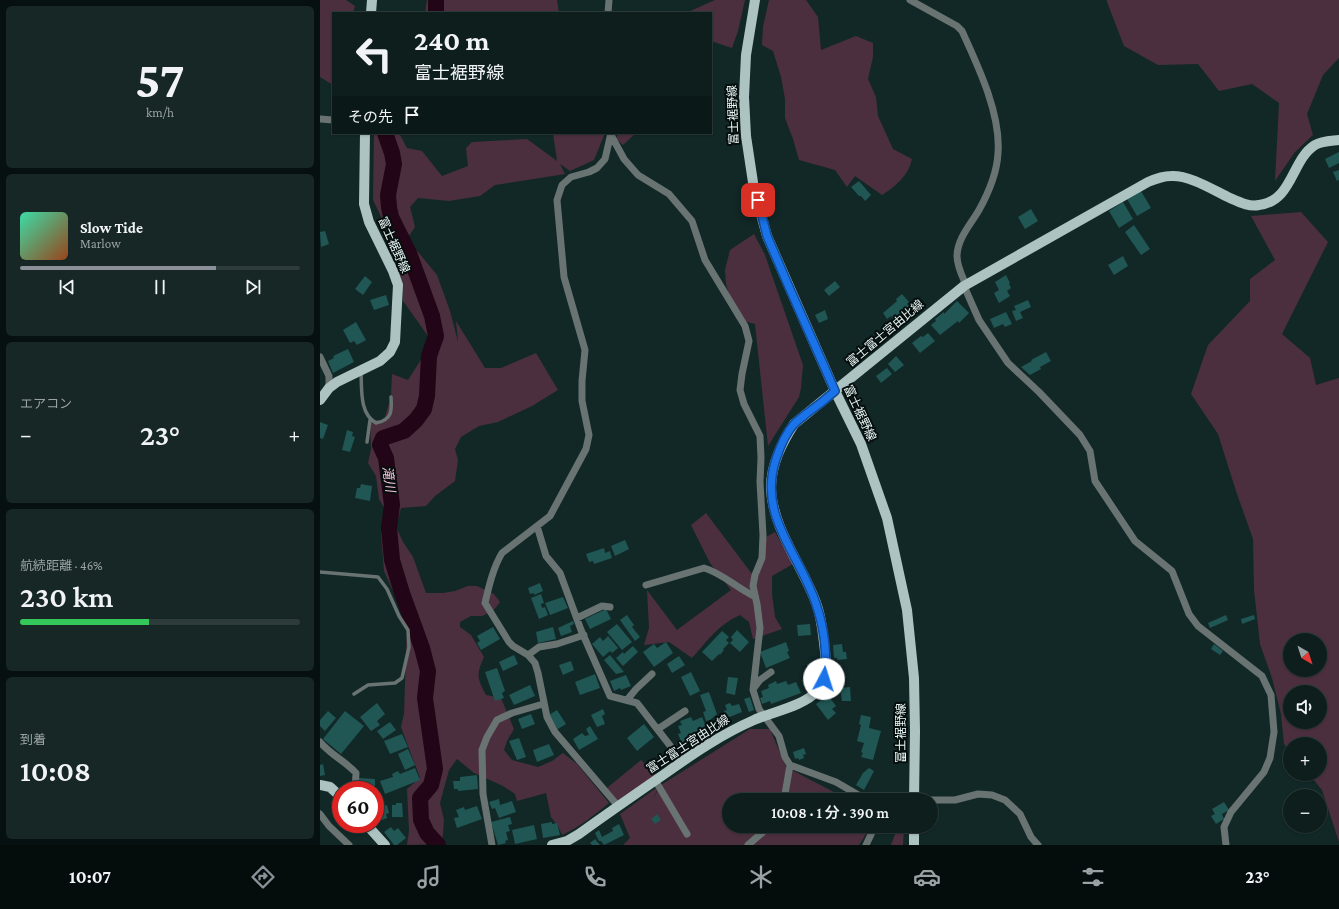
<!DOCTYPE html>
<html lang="ja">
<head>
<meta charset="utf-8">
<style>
  body { margin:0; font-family:"Crimson Pro","Noto Sans JP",serif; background:#162726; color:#f1f3f6; height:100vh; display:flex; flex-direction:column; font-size:15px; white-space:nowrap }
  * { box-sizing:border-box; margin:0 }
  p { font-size:13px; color:#9aa2a4 }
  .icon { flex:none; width:22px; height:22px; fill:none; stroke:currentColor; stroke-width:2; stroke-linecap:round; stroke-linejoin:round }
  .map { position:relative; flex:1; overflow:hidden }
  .sheet { display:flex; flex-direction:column; gap:6px; padding:6px; background:#071010; width:320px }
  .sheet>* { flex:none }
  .hud { position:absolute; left:12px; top:12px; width:380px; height:122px; border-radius:0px; box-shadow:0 1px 3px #0004,0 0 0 1px #2d3c3b; background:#0d1e1d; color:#f1f3f6; overflow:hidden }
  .needle { width:26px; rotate:141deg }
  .tools { position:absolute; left:963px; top:633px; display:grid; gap:8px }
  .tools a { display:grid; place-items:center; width:44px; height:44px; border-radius:50%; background:#0d1e1d; box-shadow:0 1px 3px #0004,0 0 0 1px #2d3c3b; font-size:20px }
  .speed { position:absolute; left:12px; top:781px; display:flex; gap:8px; font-size:20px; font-weight:700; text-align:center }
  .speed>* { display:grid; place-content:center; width:52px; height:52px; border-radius:50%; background:#0d1e1d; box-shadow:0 1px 3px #0004,0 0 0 1px #2d3c3b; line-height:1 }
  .speed .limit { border:6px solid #d22; background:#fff; color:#111 }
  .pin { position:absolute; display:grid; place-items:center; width:34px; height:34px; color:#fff; margin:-17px; border-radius:8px; box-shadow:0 2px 6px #0006 }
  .me { position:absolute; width:44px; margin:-22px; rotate:5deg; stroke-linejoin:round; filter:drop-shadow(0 0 3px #0008) }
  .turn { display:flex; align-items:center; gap:14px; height:84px; padding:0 16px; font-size:18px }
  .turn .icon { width:52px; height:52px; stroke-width:2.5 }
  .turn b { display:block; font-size:28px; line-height:34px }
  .then { display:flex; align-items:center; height:38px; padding:0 16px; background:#0003; gap:8px; font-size:15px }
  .big { font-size:30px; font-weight:600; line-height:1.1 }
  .sheet .card { flex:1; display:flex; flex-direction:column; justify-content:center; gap:6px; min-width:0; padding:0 14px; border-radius:6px; background:#162726 }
  .sheet .dial { align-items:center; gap:0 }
  .dial b { font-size:52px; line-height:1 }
  .song { display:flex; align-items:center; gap:12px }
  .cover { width:48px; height:48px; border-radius:6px; background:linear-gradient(135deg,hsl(160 70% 55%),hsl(20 70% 35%)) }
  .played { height:4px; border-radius:2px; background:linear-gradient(90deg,#8c9099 70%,#2d3c3b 70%) }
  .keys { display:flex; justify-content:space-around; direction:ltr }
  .heat { display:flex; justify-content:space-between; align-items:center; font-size:22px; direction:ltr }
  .charge { height:6px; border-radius:3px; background:linear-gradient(90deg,#34c759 46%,#2d3c3b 0) }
  .trip { position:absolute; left:402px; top:793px; width:216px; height:40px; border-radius:20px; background:#0d1e1d; box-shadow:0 1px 3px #0004,0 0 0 1px #2d3c3b; font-weight:600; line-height:40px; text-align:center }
  .tabs { display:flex; height:64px; justify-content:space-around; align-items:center; background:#050c0c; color:#9aa2a4 }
  .tabs .icon { width:28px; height:28px }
  .tabs .current { color:#8c9099 }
  .tabs b { font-size:18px; color:#f1f3f6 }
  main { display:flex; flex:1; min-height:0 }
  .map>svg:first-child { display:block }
</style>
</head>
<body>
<main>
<section class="sheet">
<div class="card dial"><b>57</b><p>km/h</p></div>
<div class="card">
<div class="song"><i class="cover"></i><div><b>Slow Tide</b><p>Marlow</p></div></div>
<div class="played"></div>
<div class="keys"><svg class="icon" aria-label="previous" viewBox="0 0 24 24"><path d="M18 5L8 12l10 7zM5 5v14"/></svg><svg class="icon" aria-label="pause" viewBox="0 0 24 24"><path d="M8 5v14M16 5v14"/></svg><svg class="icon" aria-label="next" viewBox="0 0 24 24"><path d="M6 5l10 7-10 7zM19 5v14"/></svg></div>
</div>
<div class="card"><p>エアコン</p>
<div class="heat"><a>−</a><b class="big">23°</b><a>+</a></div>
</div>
<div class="card"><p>航続距離 · 46%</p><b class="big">230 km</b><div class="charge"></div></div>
<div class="card"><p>到着</p><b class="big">10:08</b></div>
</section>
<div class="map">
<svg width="1019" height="845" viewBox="0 0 1019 845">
  <rect width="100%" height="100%" fill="#112827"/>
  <path fill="#4c2f3e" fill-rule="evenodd" d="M0 0H26L35 6 33 13H13V85L0 77Z
    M107 0H237L239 13H105Z
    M395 0H425L418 31 412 48 391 41V13H366Z
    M449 0H486L498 17 501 50 536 36 553 43V57L548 79 556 97 558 116 573 149 592 159C589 175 575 187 562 195L535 176 527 187 515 170 479 160 473 139 465 118V99L461 77 453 51 442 45 443 27Z
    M787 0H1019V58L1003 75 987 114 993 135 975 152 955 181 959 103 932 84 899 91 878 64 838 65 804 46 787 2Z
    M54 133H79L87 148 102 151 122 176 148 166 146 148 152 142 207 139 237 161 233 133H285L274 160 250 171 240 164 245 174 175 185 160 196 129 201 98 198 90 207 95 227 85 242 89 241 117 275 130 311 138 342 136 321 165 368H181L216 353 238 390 212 406 178 422 159 426 141 437 135 449 138 460 135 481 115 496 106 506 81 508 76 527 83 542 93 557 106 593H123L135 591 148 586H157L174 594 180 602 173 611 162 616H151L140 622V627L151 635 164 657C156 675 157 678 166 695L181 698 194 729 187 741 184 750 192 760 218 767 232 761 243 753 257 764 289 803C274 815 260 827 242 835L238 826 231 817 226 793 197 801 195 794 183 786 154 773 137 759 129 770 120 803 124 820 122 844 87 845 89 831 87 789 100 778 81 727 84 714 87 623 64 571 61 534 65 509 59 499 56 476 48 463 51 449 50 420H64L71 397 72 374 88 380 104 355 108 336 83 301 82 283 72 245 76 244H74L53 200Z
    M298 133H316L303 145 296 139Z
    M981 212 1008 242 962 334 990 358 996 385 1019 378V842L1002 790 989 774H1000V744H970V751L964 744 961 714 952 678 940 644 934 590 933 539 916 491 898 434 871 394 888 345 930 301V279L955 260 931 216ZM970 640H1000V670H970ZM970 692H1000V722H970Z
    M434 234 445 255 483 365 481 388 479 397 448 446 435 324 416 319 406 284 405 270 410 250Z
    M386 513 432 574 439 557V541L455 532 473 564 452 576V594L455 617 462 629 433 639 429 622 420 615C399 624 387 641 372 658L349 642 324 645 329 628 327 590 357 630 411 590 390 563 371 525Z
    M430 729H450L466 767 529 800H409V826H551L539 845H303L310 838 300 814 339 786 334 797 341 785Z
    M321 760 336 775 298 802 287 788Z
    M578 826H584L583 845H571Z"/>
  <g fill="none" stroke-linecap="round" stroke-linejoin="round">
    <path stroke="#220516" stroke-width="16" d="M116 0V13
      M65 133 72 153 74 164 68 195 69 207 71 217 89 253 112 316 116 336 109 356 107 396 104 409 96 420 84 431 63 438 60 445 66 458 72 505 69 528 72 560 82 593 102 648 108 671 105 698 115 769 111 785 100 798 101 820 107 833 118 845"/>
  </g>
  <path fill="#205654" d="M1019 152V163L1009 168 1005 159Z
    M1019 170V180L1017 181 1013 172Z
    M539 181 551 195 545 201 541 196H539L531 187Z
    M821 191 831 208 817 216 807 199Z
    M803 202 813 219 799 228 789 211Z
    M711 209 718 221 705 229 698 217Z
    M814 225 830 249 821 255 805 232Z
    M5 231 9 244 1 247 0 232Z
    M803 256 808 266 794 275 788 265Z
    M686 275 690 283 689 284 691 288 687 291 690 296 679 303 674 293 679 290 675 282Z
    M45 276 52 282 43 295 35 289Z
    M515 281 520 287 509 296 504 290Z
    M582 294 589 302 587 304 591 308 579 317 578 315 573 319 571 316 567 319 563 313 577 301 576 299Z
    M66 295 69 305 54 310 50 300Z
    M708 300 711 307 700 312 703 318 696 321 692 311 696 310 694 306Z
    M637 301 649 313 639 323 638 321 620 335 611 325 616 321 615 319 624 312V314Z
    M505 310 508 319 499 323 495 315Z
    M686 312 692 324 685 327 683 324 674 328 670 319Z
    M570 320 577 328 571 333 564 325Z
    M36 322 46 340 37 345 34 341 30 343 23 330Z
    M608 333 615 341 600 353 592 343 601 336 603 337Z
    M28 349 34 362 13 373 8 361 14 358 13 356Z
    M726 352 731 361 720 367 721 369 710 375 701 367 712 361 711 360Z
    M576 356 584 365 575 372 568 364Z
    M567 368 572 374 561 383 556 376Z
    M0 422 8 425 3 439 0 438Z
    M27 430 33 432 32 436 35 437 30 452 22 450Z
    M41 484 52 486 50 501 35 498 37 488H40Z
    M305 540 309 549 295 556 291 546Z
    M284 548 285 553 290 551 292 558 274 564 273 561 269 562 266 554Z
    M220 583 223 591 214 595V593L210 594 208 588Z
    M221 594 224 603 221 604 222 608 225 607 228 615 219 619 211 598Z
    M243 597 248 608 230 615 225 603Z
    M286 609 291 619 270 629 265 619Z
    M307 615 314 625 312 627 320 637 315 641 300 620Z
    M906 615 908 620 890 628 888 623Z
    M934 615 935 619 922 624 921 619Z
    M253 621 254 624 250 626 252 632 241 636 238 628Z
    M297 624 312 642 302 650 287 632Z
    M490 624 491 635 478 636 477 625Z
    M173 627 180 639 161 650 157 643 160 641 157 636Z
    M233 627 236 639 218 643 216 632Z
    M417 630 429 642 420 652 410 643 413 640 411 637Z
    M402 631 409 637 406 640 409 643 403 649 404 650 400 655 399 654 392 661 382 652Z
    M288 636 298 648 292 653 290 651 283 657 272 644 280 637 283 641Z
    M346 642 353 653 334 667 323 652 334 644 337 648Z
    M466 642 469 651 467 652 470 658 446 668 440 652Z
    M522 644 523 652H526L527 659 517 660V658H514L513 645Z
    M894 644 903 651 900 655 891 649Z
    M313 646 318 652 303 666 296 658 303 652 304 654Z
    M194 655 198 664 183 671 179 662Z
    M290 655 304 672 296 674 284 660Z
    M359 656 365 665 352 673 347 664Z
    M251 661 254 670 243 675 239 665Z
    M498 662 500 676 489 678 487 664Z
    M177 668 185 691 182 693 184 698 175 701 165 672Z
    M371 672 380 691 370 696 361 677Z
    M275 674 280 688 260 695 255 682Z
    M306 675 311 686 301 690 300 688 294 691 290 681Z
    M408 677 418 678 415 695 406 693Z
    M456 681 457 684 466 681 468 685 476 682 481 693 451 704 450 701 442 704 440 698 443 697 441 691 449 688 448 685Z
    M210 685 215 696 194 705 189 695Z
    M530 687 531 701H522L520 688Z
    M389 692 397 714 390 720 386 721 383 712 386 711 380 695Z
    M508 695 516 706 512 709 516 713 508 720 496 704Z
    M430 697 434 710 429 712 424 699Z
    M57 703 65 714 57 721 60 725 51 731 40 717Z
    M410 703 412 706 419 704 422 712 407 718 404 711 407 710 405 705Z
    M283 709 285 714 282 716 285 724 277 727 271 715Z
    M237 710 246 724 238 729 229 715Z
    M8 711 16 718 5 731 0 726V720Z
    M25 711 44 726 21 754 3 739Z
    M211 714 215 724 202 729 198 719Z
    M541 715 551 717 549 728 561 731 553 760 541 757 543 753 541 752 544 743 537 741 541 725 539 724Z
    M371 717 373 721 382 717 388 731 362 744 358 734 361 733 358 726 362 725 360 721Z
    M70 722 76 730 63 739 57 731Z
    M324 724 334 737 317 751 307 738Z
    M270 726 278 739 259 750 253 739 262 733 265 736 269 735 266 729Z
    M82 734 88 747 70 754 64 741Z
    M199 738 206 757 197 760 189 741Z
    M229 744 234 755 217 762 213 750Z
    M484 748 486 754 483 755 484 758 479 760 478 758 475 759 473 752Z
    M88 749 95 765 85 770 78 754Z
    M3 764 5 775 0 776V765Z
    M95 768 100 780 65 794 60 781 73 777 72 774 78 771 80 774Z
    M549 768 554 771 544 790 536 785 543 773Z
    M157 775 158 789 138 791V789H134L133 781H140V777Z
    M39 778 55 779V789H39Z
    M179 799 180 805 192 801 196 812 179 818 175 808 172 809 169 802Z
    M904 802 909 810 902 814 904 819 896 824 891 816 895 814 892 809Z
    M76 803H82L83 817H72V805H76Z
    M67 805 69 813 66 814 67 818 55 823V811L57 810 56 808Z
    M157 806 162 819 137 828 134 818 139 817 136 810 144 807 145 810Z
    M337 814 341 820 335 824 331 819Z
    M190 817 192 824 188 825 190 831 186 832 188 840 185 841 186 843 178 845 171 822Z
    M232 822V824L237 823 240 835 223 838 221 824Z
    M299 824 304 835 284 845 281 841H279L275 833 279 830 282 837 293 831 292 828Z
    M214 825 217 839 195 844 192 830Z
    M71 827 74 831 78 828 86 838 77 845H74L64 832Z
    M275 839 280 845H272L270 843Z"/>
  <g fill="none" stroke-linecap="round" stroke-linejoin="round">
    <path stroke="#687372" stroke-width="3.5" d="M41 371C42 389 39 413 56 423 72 420 72 411 71 397
      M47 442 50 420
      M0 572 58 577 67 589 79 616 88 630 89 647 82 678 75 683 48 685 34 694"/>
    <path stroke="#687372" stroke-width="7" d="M590 0 637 26 642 31C658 66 681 114 678 153 677 173 669 192 659 210 651 224 637 239 637 256 637 266 642 276 646 285
      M288 13 289 0
      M0 119 13 120
      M291 133 285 159 277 168 269 172 251 177 242 185 237 200 244 277 265 350 262 381V401L269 435 266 449 230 516 182 553C173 568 169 586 165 603L189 642 193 646 208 655 215 663 218 673 227 717 235 732 298 806
      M291 135 304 159 318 175 349 194 372 221 385 260 425 326 429 341 422 374 420 390 424 404 440 436 441 458 440 482 443 535 442 558 435 575 433 586 437 604 440 628 433 690 439 709 459 736 465 757 470 765 516 782 547 800
      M644 286 659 320 688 363 719 392 760 435 770 451 775 481 815 541 852 571 869 614 878 626 942 676 951 695 954 732 950 758 944 772 911 812 904 827 906 845
      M0 357 9 376V388
      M217 526 226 556 240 573 261 630 290 696 317 703 362 761
      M326 585 384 568C402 573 417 588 434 596
      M257 618 282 606 290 607
      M208 655 219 647 237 644 264 635
      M434 688 440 680 451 672
      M307 700 316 689 332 674
      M338 729 365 711
      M0 742C11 755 25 761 36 773L35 790
      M335 780 367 834
      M464 800 470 765
      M611 800H635L658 794 672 795 685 800 700 814 711 837 718 845
      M0 814 9 826 29 845
      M172 845 163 794 162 750 167 737 177 720 192 713 223 704
      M428 845 443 832 447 826
      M546 845 555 826"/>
    <path stroke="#acc3c1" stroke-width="10" d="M435 0 426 55 424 97 426 136 434 189 447 236 515 391 541 444 567 518 587 610 594 678 595 731 594 800
      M51 13 52 0
      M0 400 9 388 17 382 60 361 70 352 75 342 78 285 73 271 49 222 44 204 45 133
      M0 785 10 787 21 797
      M46 824 65 845
      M232 845 247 841 259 834C288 813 317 793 346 773 374 753 402 734 434 720 452 712 484 706 497 691 507 679 506 665 505 651 503 635 502 618 496 603 483 566 452 528 451 488 451 464 462 443 474 424L644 286 828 182C835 179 843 176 851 176 870 175 893 190 910 198 919 202 929 207 939 205 973 201 971 160 995 145 1002 141 1011 141 1019 140
      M594 845V826"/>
  </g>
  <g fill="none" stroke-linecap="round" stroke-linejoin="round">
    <defs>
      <path id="route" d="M438 200 447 236 469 287 515 391C506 399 496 407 486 414 483 417 478 420 474 424 466 433 460 447 456 459 437 516 480 554 496 604 504 627 508 655 504 679"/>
    </defs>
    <use href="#route" stroke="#114b97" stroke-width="10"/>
    <use href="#route" stroke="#1a73e8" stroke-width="7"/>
  </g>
  <g text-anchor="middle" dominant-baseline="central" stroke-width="4" stroke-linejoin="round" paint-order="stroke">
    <g font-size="12" fill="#eaf8f7" stroke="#060f0e">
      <text transform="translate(413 115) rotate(-92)">富士裾野線</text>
      <text transform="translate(74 245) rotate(66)">富士裾野線</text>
      <text transform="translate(565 333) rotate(-40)">富士富士宮由比線</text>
      <text transform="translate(540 413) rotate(65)">富士裾野線</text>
      <text transform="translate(581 733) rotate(-90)">富士裾野線</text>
      <text transform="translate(368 744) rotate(-33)">富士富士宮由比線</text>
    </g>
    <g font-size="13" font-style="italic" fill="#f8c2dd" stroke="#060f0e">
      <text transform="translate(69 479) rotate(82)">滝川</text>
    </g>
  </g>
</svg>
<div class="tools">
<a><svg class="needle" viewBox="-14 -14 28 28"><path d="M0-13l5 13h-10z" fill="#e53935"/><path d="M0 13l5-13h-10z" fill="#9aa2a4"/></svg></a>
<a><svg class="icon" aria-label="sound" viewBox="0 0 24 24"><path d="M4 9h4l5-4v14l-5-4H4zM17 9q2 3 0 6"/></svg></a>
<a>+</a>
<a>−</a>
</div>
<div class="speed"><div class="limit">60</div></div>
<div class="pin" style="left:438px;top:200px;background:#d93025"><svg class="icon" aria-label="arrive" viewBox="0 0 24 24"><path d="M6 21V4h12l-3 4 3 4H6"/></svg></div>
<svg class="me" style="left:504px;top:679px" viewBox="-20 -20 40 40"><circle r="19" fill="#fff"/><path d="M0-13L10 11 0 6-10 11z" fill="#1a73e8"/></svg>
<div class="trip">10:08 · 1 分 · 390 m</div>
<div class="hud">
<div class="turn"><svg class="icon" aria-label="left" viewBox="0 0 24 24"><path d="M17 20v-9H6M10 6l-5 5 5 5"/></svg><div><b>240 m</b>富士裾野線</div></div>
<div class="then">その先<svg class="icon" aria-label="arrive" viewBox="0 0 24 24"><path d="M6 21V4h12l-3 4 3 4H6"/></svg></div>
</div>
</div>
</main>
<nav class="tabs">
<b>10:07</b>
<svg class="icon current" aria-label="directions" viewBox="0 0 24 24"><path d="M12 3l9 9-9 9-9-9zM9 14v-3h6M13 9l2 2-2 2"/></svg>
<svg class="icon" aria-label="music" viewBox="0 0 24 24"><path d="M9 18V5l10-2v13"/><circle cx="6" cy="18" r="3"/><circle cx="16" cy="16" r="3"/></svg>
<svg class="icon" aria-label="phone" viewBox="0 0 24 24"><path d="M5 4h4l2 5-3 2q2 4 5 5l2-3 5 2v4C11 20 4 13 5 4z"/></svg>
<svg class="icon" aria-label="climate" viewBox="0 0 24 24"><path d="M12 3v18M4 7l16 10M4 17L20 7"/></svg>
<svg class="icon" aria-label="car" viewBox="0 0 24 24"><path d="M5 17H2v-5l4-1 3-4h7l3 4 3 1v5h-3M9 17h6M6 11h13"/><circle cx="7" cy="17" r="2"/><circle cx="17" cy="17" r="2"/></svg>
<svg class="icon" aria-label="filters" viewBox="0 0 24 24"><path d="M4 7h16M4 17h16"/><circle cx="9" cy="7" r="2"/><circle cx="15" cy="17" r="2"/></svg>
<b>23°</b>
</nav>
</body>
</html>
